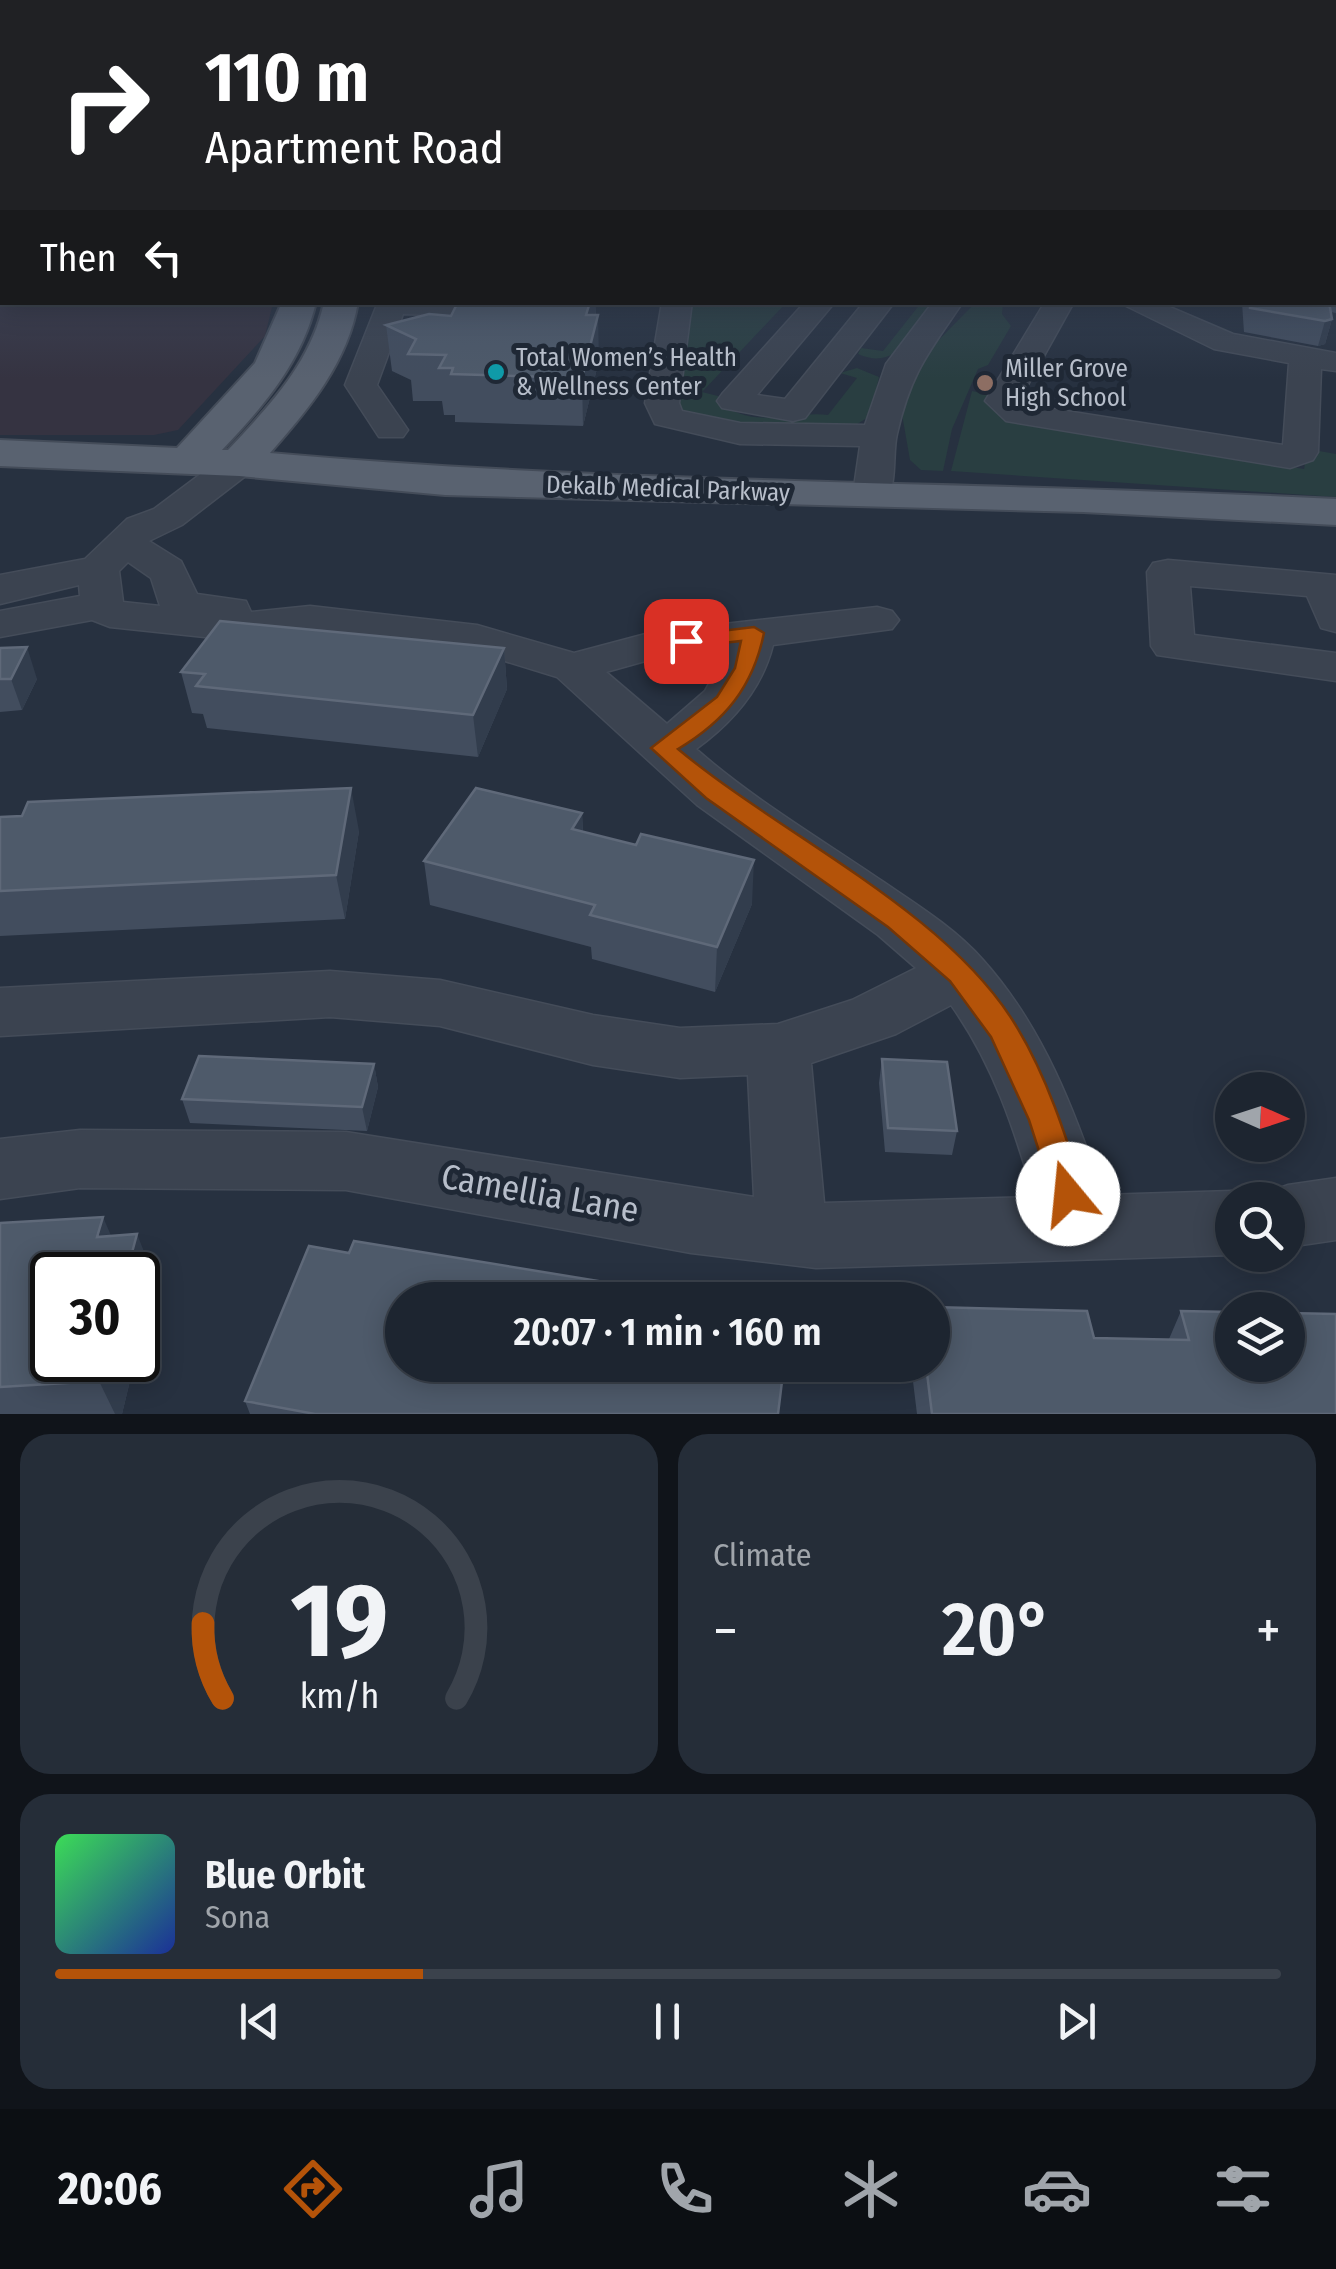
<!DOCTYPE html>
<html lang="en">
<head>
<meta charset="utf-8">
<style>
  body { margin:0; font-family:"Fira Sans Condensed",sans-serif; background:#252d38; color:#f1f3f6; height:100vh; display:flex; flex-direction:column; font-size:38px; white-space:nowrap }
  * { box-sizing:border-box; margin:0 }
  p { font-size:32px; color:#a0a5ab }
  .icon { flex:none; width:55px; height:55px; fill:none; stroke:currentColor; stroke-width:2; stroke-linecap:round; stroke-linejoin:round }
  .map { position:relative; height:1414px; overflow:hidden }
  .side { display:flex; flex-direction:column; gap:20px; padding:20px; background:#10141a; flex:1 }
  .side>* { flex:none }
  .top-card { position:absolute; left:0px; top:0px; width:1338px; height:305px; box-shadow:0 5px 25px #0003,0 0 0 2px #3b424c; background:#202124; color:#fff; overflow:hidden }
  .needle { width:65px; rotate:93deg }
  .controls { position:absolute; left:1215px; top:1072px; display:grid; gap:20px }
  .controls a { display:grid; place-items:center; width:90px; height:90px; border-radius:50%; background:#1d2530; box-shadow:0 5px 25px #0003,0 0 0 2px #3b424c; font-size:50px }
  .speed { position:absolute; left:30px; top:1252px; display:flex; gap:20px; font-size:50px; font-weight:700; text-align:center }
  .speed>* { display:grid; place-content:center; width:130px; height:130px; border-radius:50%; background:#1d2530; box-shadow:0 5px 25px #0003,0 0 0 2px #3b424c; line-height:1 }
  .speed .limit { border:5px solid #111; border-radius:15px; background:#fff; color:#111 }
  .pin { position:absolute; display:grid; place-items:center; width:85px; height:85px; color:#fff; margin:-42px; border-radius:20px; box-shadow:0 5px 15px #0006 }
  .me { position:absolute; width:110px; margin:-55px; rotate:343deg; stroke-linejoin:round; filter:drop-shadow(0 0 8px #0008) }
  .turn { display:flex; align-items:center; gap:35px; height:210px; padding:0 40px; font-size:45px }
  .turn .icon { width:130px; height:130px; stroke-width:2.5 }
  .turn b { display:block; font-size:70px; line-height:85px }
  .then { display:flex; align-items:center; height:95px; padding:0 40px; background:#0003; gap:20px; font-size:38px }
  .big { font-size:75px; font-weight:600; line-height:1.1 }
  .side .card { flex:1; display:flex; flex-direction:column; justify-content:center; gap:15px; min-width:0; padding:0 35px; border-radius:30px; background:#252d38 }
  .side .dial { align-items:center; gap:0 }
  .dial svg { height:260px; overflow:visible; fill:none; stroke:#3b424c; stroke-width:7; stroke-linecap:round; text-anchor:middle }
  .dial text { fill:#f1f3f6; stroke:none }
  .song { display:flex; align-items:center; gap:30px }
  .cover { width:120px; height:120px; border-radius:15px; background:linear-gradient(135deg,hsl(130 70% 55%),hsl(230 70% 35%)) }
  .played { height:10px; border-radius:5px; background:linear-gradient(90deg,#b45309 30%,#3b424c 30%) }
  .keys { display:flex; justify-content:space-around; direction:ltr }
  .heat { display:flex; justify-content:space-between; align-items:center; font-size:55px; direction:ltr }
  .side .tiles { flex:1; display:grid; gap:20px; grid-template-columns:1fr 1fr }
  .card:last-child { grid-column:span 2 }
  .trip { position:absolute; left:385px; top:1282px; width:565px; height:100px; border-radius:50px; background:#1d2530; box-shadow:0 5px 25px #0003,0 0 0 2px #3b424c; font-weight:600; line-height:100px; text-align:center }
  .tabs { display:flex; height:160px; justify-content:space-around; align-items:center; background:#0c0f13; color:#a0a5ab }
  .tabs .icon { width:70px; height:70px }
  .tabs .active { color:#b45309 }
  .tabs b { font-size:45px; color:#f1f3f6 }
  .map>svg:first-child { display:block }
</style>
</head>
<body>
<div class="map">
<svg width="1336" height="1414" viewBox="0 0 1336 1414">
  <rect width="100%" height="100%" fill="#273140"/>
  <path fill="#353341" d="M0 181 2 302 273 303 265 336 178 430 154 435H0Z"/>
  <path fill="#293e41" d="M688 303H786L702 392 718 396C742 433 794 410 828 415L857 378 840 373 857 368 879 377 870 416 854 426 706 425 676 409 681 405 678 402Z
    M921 303H933C914 331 898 372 858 354L861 348 883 351Z
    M975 303H1003L1002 314 1011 326 988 365 978 369 952 429 943 471 921 470 910 460 900 403 930 349Z
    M972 391 995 396 1009 419 1304 469 1308 449 1336 454V497L951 471Z"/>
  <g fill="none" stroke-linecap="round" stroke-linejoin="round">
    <defs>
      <path id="minor" d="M0 216H2V232H0Z
        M0 281 2 282V299H0Z
        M378 302H572L565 316 555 319 403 314 377 385 408 430 403 437H379L345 385Z
        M662 302H692L679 403 682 411 740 423 865 425 886 364 933 302H963C929 352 911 372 897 434 892 455 898 484 885 502H859L853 494 860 446 740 444 655 424 645 403Z
        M805 302H835L757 395 785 399 864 302 893 304 805 418 793 421 722 408 717 401 722 394Z
        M1045 302H1074L1020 399 1028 405 1283 445 1289 363 1214 349 1118 302H1158L1233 334 1336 353V371L1321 369 1318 452 1313 460 1290 468 1006 421 985 401Z
        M239 452 252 455 257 463 252 471 182 525 149 541 181 561 197 594 246 601 251 612 310 606 477 625 574 653 653 632 877 607 892 611 899 620 892 629 773 645C762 689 732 723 696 749 753 799 819 838 882 881 916 904 956 929 983 960 1043 1027 1075 1111 1103 1195L1232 1191 1256 1200H1232V1255L816 1268 691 1253 346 1190 80 1188 0 1199V1139L80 1130 346 1132 754 1197 748 1075 680 1078 593 1065 440 1026 330 1017 0 1036V988L330 971 440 980 593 1015 680 1028 778 1024 852 1000 916 968 878 935 697 805 557 677 472 651 310 632 233 640 110 627 92 620 0 637V611L80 596 79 585 0 604V575L85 559 127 519 154 509 226 455ZM128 562 151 578 160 606 123 602 119 571ZM727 650 705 691 667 724 606 672 656 658ZM951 1005C993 1064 1014 1128 1034 1197L824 1203 811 1063 896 1034Z
        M1168 560 1336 575V632L1321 628 1307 596 1190 586 1194 635 1336 653V681L1157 655 1151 646 1147 572 1153 563Z
        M1336 1178V1240L1288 1247V1200H1260L1263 1194 1288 1185Z"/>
      <path id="major" d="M282 302H316C302 362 263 407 222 450H228C269 406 311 363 324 302H358C348 362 309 409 270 453 624 485 981 481 1336 499V525L1083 512 445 495 239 476 0 466V440L177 448 255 363Z"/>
    </defs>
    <use href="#minor" stroke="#444c59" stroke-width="3"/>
    <use href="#major" stroke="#444c59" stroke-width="4"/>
    <use href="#minor" fill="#3b4350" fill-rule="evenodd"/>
    <use href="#major" fill="#596270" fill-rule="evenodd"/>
  </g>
  <path fill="#424d5e" d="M1335 231 1336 313 1331 312 1332 319 1325 344 1318 346 1244 332 1242 303 1240 302H1335Z
    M595 302 599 360 583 426 455 422V415H444L442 401H413L411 380 392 371 386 325 451 316Z
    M0 648 37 679 22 710 0 712Z
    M504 648 507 689 478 757 207 728 203 714 192 713 181 672Z
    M582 813 583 832 752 904 715 992 592 959 591 947 430 905 424 861Z
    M0 817 359 831 345 919 0 936Z
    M882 1059 957 1131 952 1155 885 1152 879 1083Z
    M374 1064 378 1087 367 1131 190 1123 182 1099Z
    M0 1223 111 1236 155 1279 138 1351V1275L52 1360H135L122 1414H0Z
    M1181 1311 1336 1414H917L911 1365H932L1094 1338 1169 1339Z
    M245 1401 779 1414H250Z"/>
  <path fill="#323d4d" d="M590 302H595L596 323 598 315 599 360 583 426 582 378 586 315Z
    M1332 319 1325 344 1318 346 1325 321Z
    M27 647 37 679 22 710 11 679Z
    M504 648 507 689 478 757 473 715Z
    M351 788 359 831 345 919 336 875Z
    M582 813 584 857 572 829Z
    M754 860 752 904 715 992 717 947Z
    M374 1064 378 1087 367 1131 362 1107Z
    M103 1217 122 1261 97 1237Z
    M137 1234 155 1279 138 1351V1275H126Z
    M104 1360H135L122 1414H115L99 1381Z"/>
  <path fill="#4e5a6a" stroke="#5f6979" stroke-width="2.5" d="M1335 231H1336V288H1335Z
    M458 302H590L586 315H598L582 378 451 374 453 368H439L446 355 408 354 416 339 386 325 429 314 451 316Z
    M1250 302H1329L1332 319 1325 321 1250 308Z
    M220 621 504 648 473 715 196 686 205 674 181 672Z
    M27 647 11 679H0V648Z
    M351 788 336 875 0 891V817L22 816 28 802Z
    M476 788 582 813 572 829 636 845 641 834 754 860 717 947 590 915 595 905 424 861Z
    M199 1056 374 1064 362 1107 182 1099Z
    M882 1059 947 1062 957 1131 888 1128Z
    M103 1217 97 1237 137 1234 126 1275H52V1360H104L99 1381 0 1387V1223Z
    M354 1241 714 1300H402V1365H784L778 1414H315L245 1401 309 1246 349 1253Z
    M932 1307 1087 1311 1094 1338 1189 1340 1181 1311 1232 1312V1365H1288V1313L1336 1314V1414H932L926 1365H932Z"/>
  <linearGradient id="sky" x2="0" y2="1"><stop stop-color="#151b23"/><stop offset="0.48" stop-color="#414e64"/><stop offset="1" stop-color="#414e64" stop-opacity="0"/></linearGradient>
  <rect width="1336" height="379" fill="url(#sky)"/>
  <path fill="#b45309" stroke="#753606" stroke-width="2.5" d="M754 627 764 633C753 687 725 721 678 749 781 835 945 910 1015 1024 1047 1076 1066 1136 1084 1194L1080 1204 1068 1208 1056 1204 1029 1120 991 1037 950 981 888 927 706 798 651 748 717 697 735 668 741 641 686 647 679 646V636Z"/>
  <circle fill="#0f9aa8" stroke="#1f2835" stroke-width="4" cx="496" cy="372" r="10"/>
  <circle fill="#8d6e63" stroke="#1f2835" stroke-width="4" cx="985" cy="383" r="10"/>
  <g text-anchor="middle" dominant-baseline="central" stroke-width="10" stroke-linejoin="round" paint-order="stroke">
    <g font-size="25" fill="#b7beca" stroke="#1f2835" text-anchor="start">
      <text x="516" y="358">Total Women’s Health<tspan x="516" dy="29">&amp; Wellness Center</tspan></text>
      <text x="1005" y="369">Miller Grove<tspan x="1005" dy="29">High School</tspan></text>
    </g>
    <g font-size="25" fill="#b7beca" stroke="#1f2835">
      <text transform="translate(668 489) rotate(2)">Dekalb Medical Parkway</text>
    </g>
    <g font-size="35" fill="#b7beca" stroke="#1f2835">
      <text transform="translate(540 1193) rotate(10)">Camellia Lane</text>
    </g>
  </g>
</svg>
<div class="controls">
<a><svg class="needle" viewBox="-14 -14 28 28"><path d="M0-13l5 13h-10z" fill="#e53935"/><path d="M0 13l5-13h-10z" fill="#a0a5ab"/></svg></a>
<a><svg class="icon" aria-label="search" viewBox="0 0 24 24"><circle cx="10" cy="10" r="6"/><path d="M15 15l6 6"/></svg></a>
<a><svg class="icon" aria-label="layers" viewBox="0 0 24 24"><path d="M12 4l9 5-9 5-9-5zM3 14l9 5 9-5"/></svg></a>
</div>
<div class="speed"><div class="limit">30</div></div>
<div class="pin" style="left:686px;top:641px;background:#d93025"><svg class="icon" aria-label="arrive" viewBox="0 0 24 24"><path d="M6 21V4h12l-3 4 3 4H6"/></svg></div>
<svg class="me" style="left:1068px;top:1194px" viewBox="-20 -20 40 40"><circle r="19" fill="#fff"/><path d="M0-13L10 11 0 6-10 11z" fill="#b45309"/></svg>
<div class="trip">20:07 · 1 min · 160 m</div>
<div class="top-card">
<div class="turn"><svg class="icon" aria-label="right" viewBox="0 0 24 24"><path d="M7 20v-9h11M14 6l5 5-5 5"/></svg><div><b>110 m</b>Apartment Road</div></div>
<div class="then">Then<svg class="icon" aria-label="left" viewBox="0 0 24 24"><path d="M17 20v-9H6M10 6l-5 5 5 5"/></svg></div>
</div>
</div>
<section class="side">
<div class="tiles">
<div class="card dial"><svg viewBox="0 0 100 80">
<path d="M14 69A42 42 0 1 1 86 69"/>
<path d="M14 69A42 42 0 0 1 8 46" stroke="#b45309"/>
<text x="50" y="56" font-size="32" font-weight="700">19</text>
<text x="50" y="72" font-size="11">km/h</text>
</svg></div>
<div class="card"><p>Climate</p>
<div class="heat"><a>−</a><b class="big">20°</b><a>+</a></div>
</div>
<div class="card">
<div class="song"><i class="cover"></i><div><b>Blue Orbit</b><p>Sona</p></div></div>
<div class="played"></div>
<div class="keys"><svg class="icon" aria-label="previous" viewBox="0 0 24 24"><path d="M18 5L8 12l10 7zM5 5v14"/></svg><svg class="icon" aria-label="pause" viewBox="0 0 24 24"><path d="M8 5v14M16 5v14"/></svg><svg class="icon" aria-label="next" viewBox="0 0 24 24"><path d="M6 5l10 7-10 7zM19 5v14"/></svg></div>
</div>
</div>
</section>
<nav class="tabs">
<b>20:06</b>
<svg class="icon active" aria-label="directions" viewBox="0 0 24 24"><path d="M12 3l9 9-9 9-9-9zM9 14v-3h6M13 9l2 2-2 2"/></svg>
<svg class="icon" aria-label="music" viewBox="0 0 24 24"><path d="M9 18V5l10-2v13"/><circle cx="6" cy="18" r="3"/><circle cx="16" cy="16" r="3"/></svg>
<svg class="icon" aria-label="phone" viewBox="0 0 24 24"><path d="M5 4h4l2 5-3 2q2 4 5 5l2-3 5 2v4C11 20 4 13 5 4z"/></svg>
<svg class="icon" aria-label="climate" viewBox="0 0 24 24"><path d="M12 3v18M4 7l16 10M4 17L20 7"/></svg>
<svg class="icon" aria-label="car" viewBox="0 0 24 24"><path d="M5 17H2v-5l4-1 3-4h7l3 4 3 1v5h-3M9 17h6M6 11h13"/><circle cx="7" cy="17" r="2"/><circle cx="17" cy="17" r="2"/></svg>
<svg class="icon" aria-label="filters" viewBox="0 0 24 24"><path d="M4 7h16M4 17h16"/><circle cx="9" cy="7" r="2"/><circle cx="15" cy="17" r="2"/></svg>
</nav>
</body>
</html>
